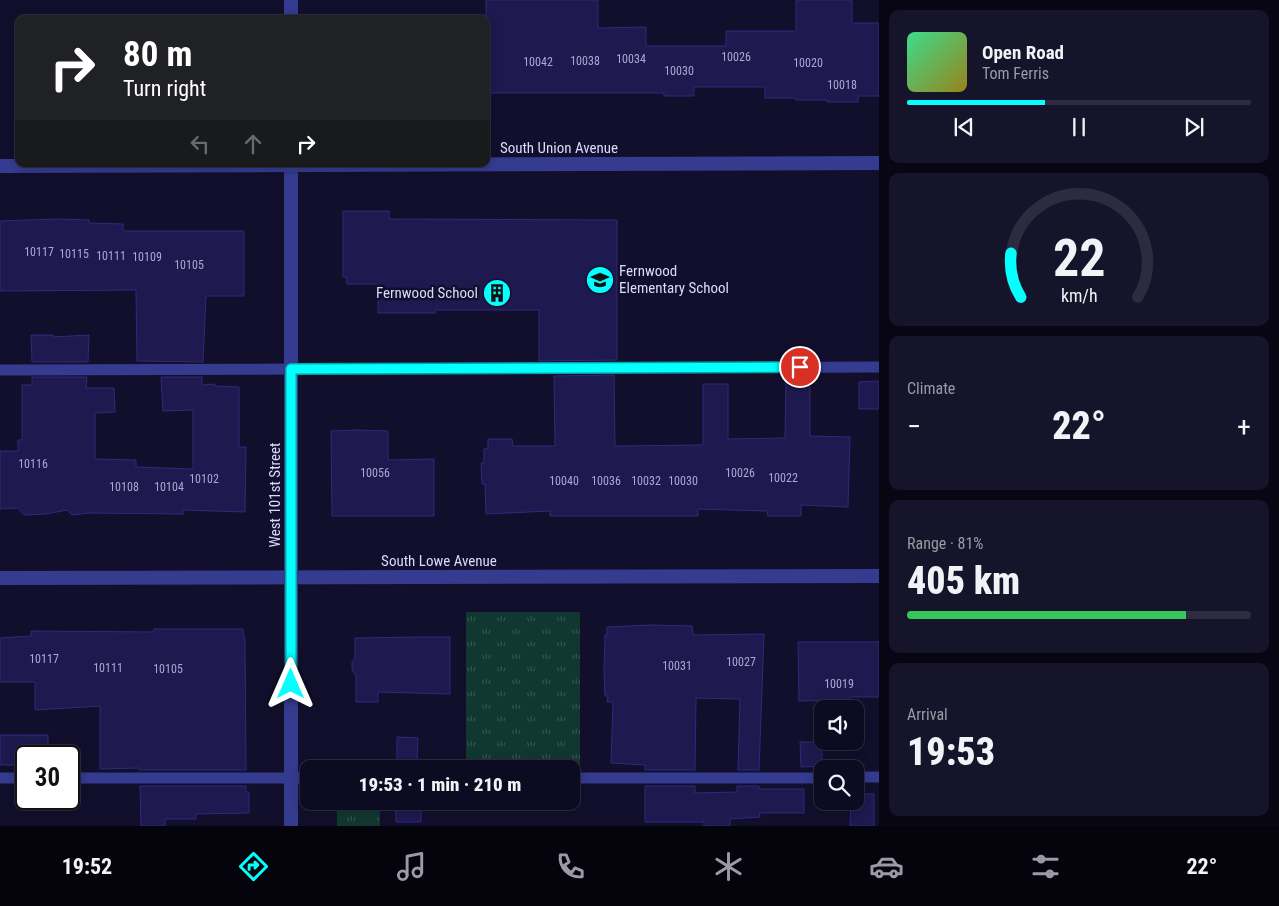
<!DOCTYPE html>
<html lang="en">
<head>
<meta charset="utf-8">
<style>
  body { margin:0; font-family:"Roboto Condensed",sans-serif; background:#16142a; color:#f1f3f6; height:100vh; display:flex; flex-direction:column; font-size:19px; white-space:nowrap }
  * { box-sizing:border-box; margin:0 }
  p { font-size:16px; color:#9a9ba5 }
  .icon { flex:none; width:28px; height:28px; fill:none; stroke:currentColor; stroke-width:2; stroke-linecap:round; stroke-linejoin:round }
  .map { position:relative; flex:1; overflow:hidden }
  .details { display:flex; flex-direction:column; gap:10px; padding:10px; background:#070612; width:400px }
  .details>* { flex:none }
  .guide { position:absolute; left:15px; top:15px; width:475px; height:152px; border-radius:10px; box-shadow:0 2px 12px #0003,0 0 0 1px #2d2b3f; background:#202124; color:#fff; overflow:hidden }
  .controls { position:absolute; left:814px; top:700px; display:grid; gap:10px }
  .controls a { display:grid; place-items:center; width:50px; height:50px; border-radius:10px; background:#0d0b21; box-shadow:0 2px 12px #0003,0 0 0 1px #2d2b3f; font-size:25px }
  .speed { position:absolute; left:15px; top:745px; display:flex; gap:10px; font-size:25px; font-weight:700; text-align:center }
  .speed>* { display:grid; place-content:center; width:65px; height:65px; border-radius:50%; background:#0d0b21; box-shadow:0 2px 12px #0003,0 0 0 1px #2d2b3f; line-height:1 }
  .speed .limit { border:2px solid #111; border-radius:8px; background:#fff; color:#111 }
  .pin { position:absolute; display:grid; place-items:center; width:42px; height:42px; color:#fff; margin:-21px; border:2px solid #fff; border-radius:50%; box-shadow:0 1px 5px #0007 }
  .me { position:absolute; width:55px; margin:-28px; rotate:0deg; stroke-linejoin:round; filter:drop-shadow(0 0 4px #0008) }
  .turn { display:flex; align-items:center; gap:18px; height:105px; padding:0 25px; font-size:22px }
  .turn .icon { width:65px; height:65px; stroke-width:2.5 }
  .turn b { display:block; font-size:35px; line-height:42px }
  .lanes { display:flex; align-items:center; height:48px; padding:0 25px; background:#0003; justify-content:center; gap:25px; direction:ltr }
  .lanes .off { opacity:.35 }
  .big { font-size:38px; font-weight:800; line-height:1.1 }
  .details .card { flex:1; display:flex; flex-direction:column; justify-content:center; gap:8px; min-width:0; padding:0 18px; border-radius:10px; background:#16142a }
  .details .dial { align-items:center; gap:0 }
  .dial svg { height:130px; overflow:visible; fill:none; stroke:#2d2b3f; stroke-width:7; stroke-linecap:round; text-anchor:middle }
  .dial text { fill:#f1f3f6; stroke:none }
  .song { display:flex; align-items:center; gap:15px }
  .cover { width:60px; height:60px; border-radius:8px; background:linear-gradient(135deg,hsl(150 70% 55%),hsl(50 70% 35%)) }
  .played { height:5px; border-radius:2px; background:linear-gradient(90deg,#05ffff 40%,#2d2b3f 40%) }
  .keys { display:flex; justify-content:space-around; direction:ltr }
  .heat { display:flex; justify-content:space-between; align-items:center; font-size:28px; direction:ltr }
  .charge { height:8px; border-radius:4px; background:linear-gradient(90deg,#34c759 81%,#2d2b3f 0) }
  .trip { position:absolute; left:300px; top:760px; width:280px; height:50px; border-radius:10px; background:#0d0b21; box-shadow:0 2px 12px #0003,0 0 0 1px #2d2b3f; font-weight:800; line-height:50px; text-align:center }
  .menu { display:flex; height:80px; justify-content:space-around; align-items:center; background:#05040d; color:#9a9ba5 }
  .menu .icon { width:35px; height:35px }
  .menu .on { color:#05ffff }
  .menu b { font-size:22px; color:#f1f3f6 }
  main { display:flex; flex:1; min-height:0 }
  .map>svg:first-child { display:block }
</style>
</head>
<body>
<main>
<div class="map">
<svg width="879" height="826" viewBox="0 0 879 826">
  <defs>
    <pattern id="grass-tufts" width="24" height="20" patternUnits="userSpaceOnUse" patternTransform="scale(1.25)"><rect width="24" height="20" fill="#113731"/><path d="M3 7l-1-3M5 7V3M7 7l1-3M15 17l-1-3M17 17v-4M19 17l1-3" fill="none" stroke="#335350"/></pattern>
  </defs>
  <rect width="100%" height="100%" fill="#110f2c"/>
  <path fill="url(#grass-tufts)" d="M466 612H580V765H466Z
    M337 801H380V826H337Z"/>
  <path fill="#1e194f" stroke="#31297d" d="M486 0H598V28L646 27V46H726V31H796V0H852V23H879V96H858V102H827V100H796V98H765V87H694V96H664V93H486Z
    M343 211H389V219L617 220V360L539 361V310H435V313H378V284H347L346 277H343Z
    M60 219 89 220V223L123 224V230L125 231H244V296H206L203 362 137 361 136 290 0 291V221Z
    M31 335H53V337L89 335 88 362H32Z
    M614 375 615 446H620L703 445V384H728V439L785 438 786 379H810V436L850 437 848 507 801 505V516H768L767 511 698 509V516H550V511L486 514 485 484H482L481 463H484V449L488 448V439H512L513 446H555L554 376Z
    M32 377H87L86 388H114L115 412 95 413V459L136 460V467L193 469V410L163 411 161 377H202V385L215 384V386L239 387V447H246L245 512 183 510V514L90 513 72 515 67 510 46 514 24 515 18 508 0 509V451H18V440H22V385H32Z
    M879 381V409H859V382Z
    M358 430 388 431V460L434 459V516H332L331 431Z
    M652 625 692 626 693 635 764 634 759 770H738L740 699 696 698 695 770H645V765L611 763 613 702H607L608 696H605L604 671 605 635H607V627Z
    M154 629H243L244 638H245L246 770H139V768L100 769V706L35 710V682H0V638L31 636V631L153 632Z
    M420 637H450V694L378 692V702H356V676L352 670V662L355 658V638Z
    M798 642H879V697H850V700L799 701Z
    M0 735H48V756H26V765H0Z
    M397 737 418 738 417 760H397Z
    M800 742H822V766L801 767Z
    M140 786H246V792H249V813L196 814V819H165V826H141Z
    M645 786H695V793L737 792V786H759V789H804V813H759L760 817 730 819V826H704V822H645Z
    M855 794H874V826H850L851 801H855Z
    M395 801H421V822H396Z"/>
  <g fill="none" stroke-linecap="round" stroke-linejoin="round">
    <path stroke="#353b8f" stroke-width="11" d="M0 370 879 367
      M855 777H879
      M0 778H26
      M69 778H309
      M571 778H822"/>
    <path stroke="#353b8f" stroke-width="14" d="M291 0V19
      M291 164V826
      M0 166 879 163
      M0 578 879 576"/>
  </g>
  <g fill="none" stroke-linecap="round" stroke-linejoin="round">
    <defs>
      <path id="route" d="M291 684V369L800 367"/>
    </defs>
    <use href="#route" stroke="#03a6a6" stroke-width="12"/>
    <use href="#route" stroke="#05ffff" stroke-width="9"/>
  </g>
  <defs>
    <symbol id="school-disc" viewBox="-11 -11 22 22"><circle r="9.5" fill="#05ffff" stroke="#110f2c"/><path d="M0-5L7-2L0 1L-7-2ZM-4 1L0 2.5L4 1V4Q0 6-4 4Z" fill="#111"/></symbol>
    <symbol id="building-disc" viewBox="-11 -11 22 22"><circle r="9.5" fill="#05ffff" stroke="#110f2c"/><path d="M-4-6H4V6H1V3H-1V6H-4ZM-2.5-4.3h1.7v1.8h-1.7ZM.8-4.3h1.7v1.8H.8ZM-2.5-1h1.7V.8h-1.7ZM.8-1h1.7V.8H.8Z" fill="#111"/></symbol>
  </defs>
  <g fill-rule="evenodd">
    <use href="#school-disc" x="584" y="264" width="32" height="32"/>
    <use href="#building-disc" x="481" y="277" width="32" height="32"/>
  </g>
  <g text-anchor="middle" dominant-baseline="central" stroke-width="5" stroke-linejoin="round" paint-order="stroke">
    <g font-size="12" fill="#aba9d3">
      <text x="736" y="57">10026</text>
      <text x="631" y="59">10034</text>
      <text x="585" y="61">10038</text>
      <text x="538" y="62">10042</text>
      <text x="808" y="63">10020</text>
      <text x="679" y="71">10030</text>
      <text x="842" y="85">10018</text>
      <text x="39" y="252">10117</text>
      <text x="74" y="254">10115</text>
      <text x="111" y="256">10111</text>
      <text x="147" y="257">10109</text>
      <text x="189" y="265">10105</text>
      <text x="33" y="464">10116</text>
      <text x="375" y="473">10056</text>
      <text x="740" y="473">10026</text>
      <text x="783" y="478">10022</text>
      <text x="204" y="479">10102</text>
      <text x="564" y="481">10040</text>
      <text x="606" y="481">10036</text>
      <text x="646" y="481">10032</text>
      <text x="683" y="481">10030</text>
      <text x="124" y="487">10108</text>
      <text x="169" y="487">10104</text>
      <text x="44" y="659">10117</text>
      <text x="741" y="662">10027</text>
      <text x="677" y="666">10031</text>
      <text x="108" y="668">10111</text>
      <text x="168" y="669">10105</text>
      <text x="839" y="684">10019</text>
    </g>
    <g font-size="15" fill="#dad9ff" stroke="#110f2c">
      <text x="559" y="148">South Union Avenue</text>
      <text transform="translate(275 495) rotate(-90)">West 101st Street</text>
      <text x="439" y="561">South Lowe Avenue</text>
    </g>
    <g font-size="15" fill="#dad9ff" stroke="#110f2c" text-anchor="start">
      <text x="619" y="271">Fernwood<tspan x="619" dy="17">Elementary School</tspan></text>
      <text x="478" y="293" text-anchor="end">Fernwood School</text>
    </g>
  </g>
</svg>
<div class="controls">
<a><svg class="icon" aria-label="sound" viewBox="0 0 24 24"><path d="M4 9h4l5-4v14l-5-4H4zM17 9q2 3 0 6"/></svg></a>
<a><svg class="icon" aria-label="search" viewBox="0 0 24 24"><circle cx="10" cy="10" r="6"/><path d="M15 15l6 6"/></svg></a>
</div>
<div class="speed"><div class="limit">30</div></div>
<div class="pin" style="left:800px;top:367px;background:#d93025"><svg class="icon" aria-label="arrive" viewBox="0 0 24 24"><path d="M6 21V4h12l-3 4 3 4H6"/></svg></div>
<svg class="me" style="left:291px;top:684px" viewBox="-20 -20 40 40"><path d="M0-17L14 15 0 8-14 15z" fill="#05ffff" stroke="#fff" stroke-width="4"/></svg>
<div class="trip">19:53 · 1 min · 210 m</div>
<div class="guide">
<div class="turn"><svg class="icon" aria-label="right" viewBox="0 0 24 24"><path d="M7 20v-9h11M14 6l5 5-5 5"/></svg><div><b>80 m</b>Turn right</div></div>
<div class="lanes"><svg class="icon off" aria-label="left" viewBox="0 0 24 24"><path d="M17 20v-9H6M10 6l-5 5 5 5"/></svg><svg class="icon off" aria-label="ahead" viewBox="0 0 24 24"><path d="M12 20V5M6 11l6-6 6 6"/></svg><svg class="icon" aria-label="right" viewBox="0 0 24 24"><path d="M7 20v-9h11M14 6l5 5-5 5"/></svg></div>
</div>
</div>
<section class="details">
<div class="card">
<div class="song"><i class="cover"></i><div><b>Open Road</b><p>Tom Ferris</p></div></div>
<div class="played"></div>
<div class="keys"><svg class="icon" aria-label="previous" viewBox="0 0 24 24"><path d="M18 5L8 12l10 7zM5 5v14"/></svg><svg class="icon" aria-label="pause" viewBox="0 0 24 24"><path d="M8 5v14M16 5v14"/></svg><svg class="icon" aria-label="next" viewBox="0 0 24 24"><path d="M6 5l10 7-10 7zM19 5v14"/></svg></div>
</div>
<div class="card dial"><svg viewBox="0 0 100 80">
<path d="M14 69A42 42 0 1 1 86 69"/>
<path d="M14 69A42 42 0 0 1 8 42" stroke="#05ffff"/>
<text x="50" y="56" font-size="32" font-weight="700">22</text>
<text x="50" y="72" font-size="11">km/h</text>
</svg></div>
<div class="card"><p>Climate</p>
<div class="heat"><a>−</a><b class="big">22°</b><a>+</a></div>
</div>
<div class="card"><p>Range · 81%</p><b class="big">405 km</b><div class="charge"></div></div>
<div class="card"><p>Arrival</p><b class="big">19:53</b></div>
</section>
</main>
<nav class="menu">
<b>19:52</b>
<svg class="icon on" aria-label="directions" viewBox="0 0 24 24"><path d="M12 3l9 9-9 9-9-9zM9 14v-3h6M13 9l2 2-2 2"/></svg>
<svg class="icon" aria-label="music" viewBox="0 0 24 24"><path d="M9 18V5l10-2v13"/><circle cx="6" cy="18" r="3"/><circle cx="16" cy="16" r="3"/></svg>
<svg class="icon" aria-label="phone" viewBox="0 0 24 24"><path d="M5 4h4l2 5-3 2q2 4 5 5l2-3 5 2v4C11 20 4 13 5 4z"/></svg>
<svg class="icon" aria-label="climate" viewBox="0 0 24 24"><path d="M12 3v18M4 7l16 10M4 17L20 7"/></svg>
<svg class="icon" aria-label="car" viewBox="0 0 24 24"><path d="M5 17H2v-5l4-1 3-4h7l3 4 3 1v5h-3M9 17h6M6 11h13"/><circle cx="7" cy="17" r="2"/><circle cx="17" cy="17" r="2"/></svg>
<svg class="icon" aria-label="filters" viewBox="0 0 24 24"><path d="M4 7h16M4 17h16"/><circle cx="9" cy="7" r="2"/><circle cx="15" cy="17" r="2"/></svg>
<b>22°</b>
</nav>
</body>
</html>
